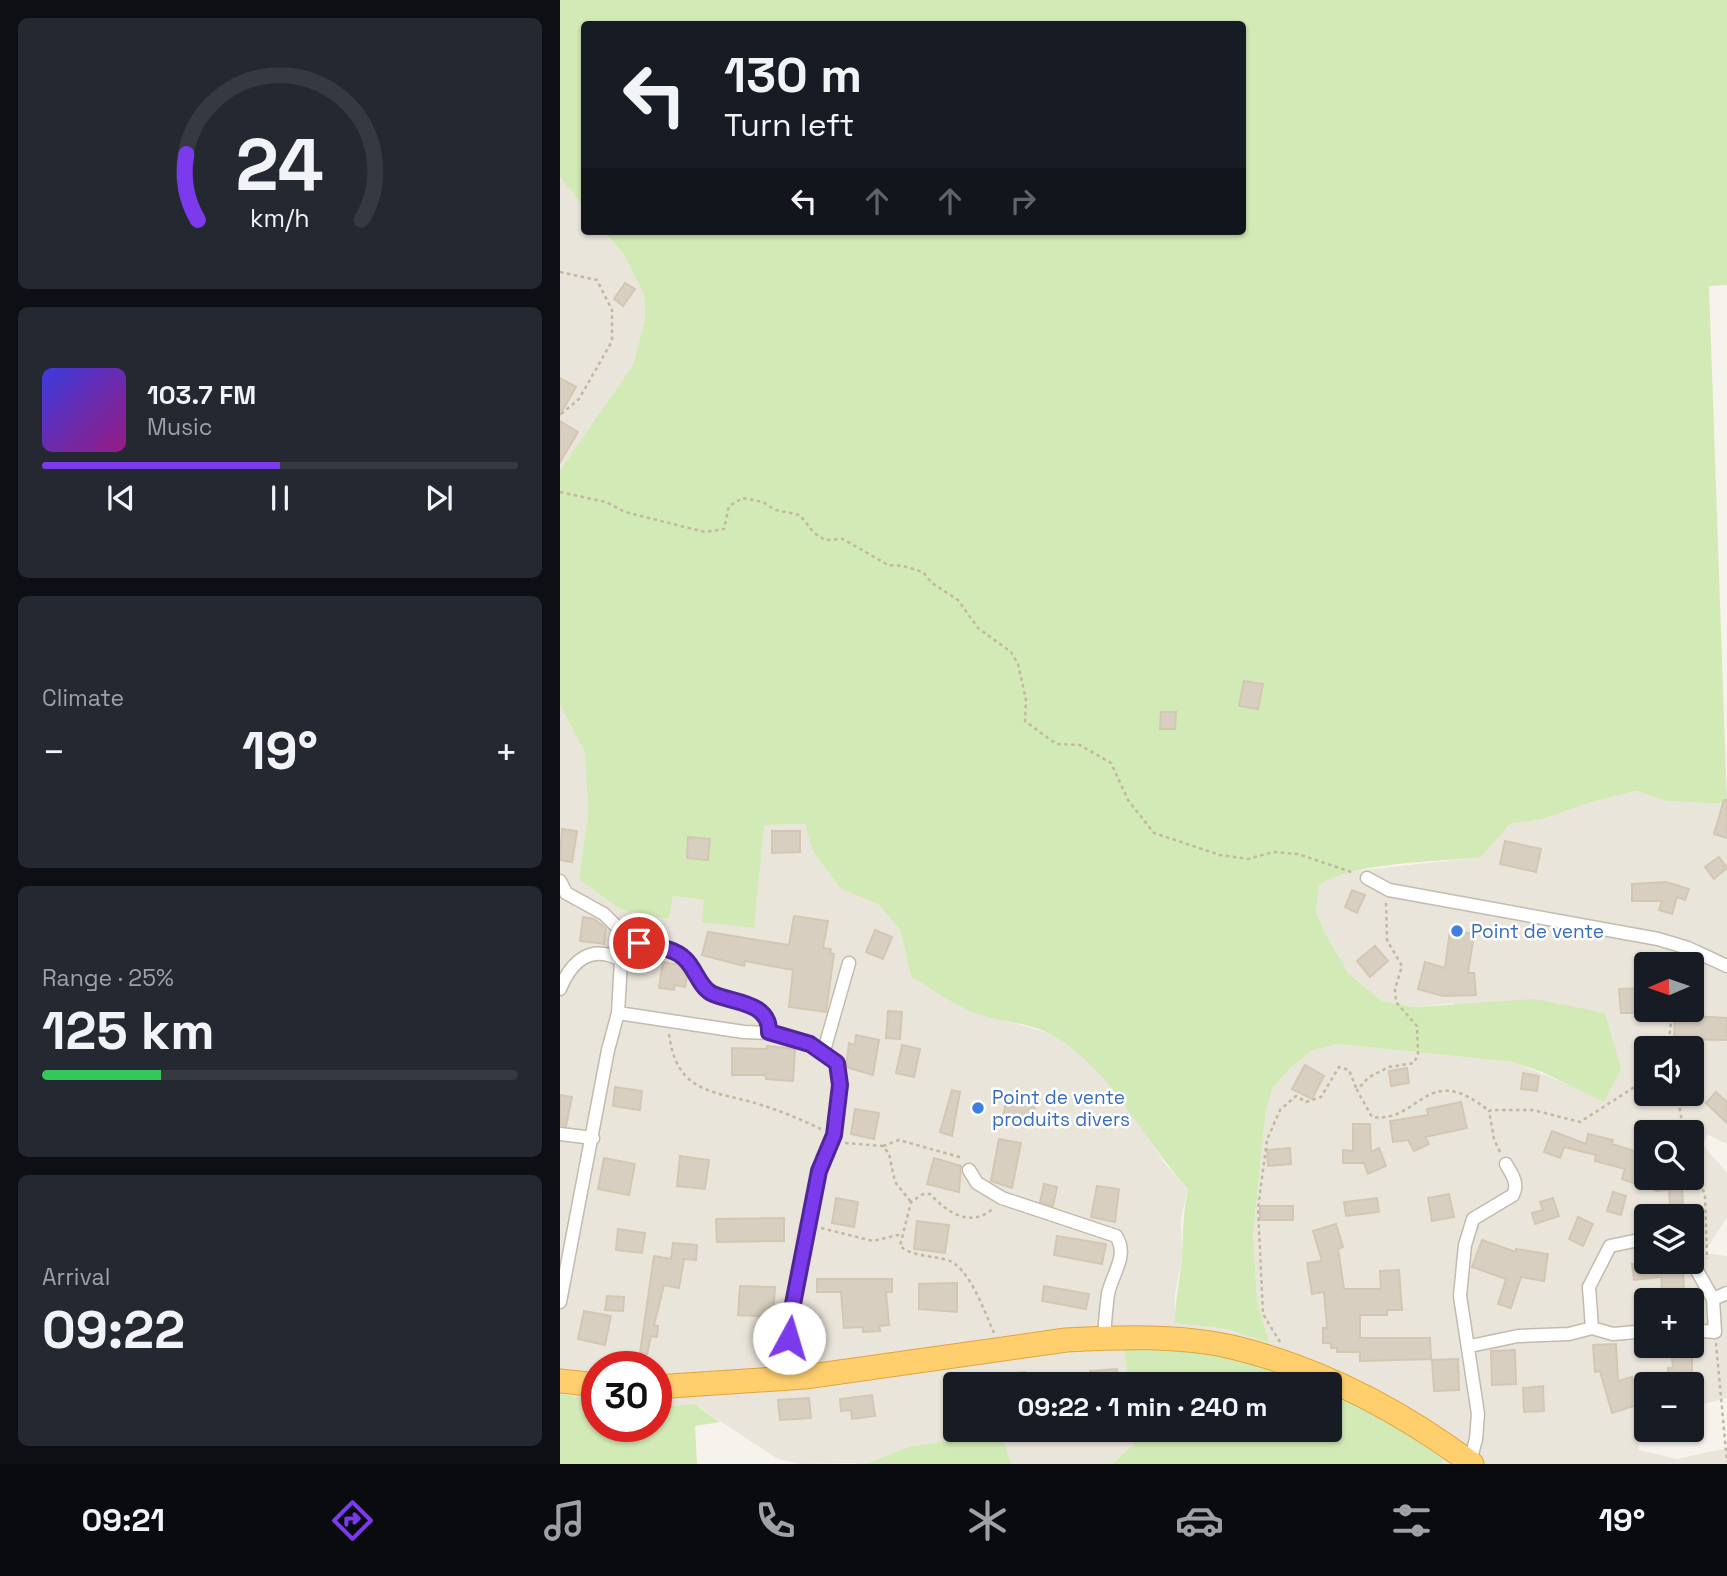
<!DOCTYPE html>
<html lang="en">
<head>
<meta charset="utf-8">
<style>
  body { margin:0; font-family:"Space Grotesk",sans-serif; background:#242831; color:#f1f3f6; height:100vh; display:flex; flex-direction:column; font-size:26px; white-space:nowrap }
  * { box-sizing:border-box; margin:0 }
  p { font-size:23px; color:#9ea1a6 }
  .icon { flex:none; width:38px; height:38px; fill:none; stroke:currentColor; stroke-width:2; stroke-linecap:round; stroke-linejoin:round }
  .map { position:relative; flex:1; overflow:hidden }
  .panel { display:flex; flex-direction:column; gap:18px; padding:18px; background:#0d0f14; width:560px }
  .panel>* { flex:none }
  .top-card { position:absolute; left:21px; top:21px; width:665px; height:214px; border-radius:7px; box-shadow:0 2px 5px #0004; background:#171b24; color:#f1f3f6; overflow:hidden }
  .needle { width:46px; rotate:268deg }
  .controls { position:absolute; left:1074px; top:952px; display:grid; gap:14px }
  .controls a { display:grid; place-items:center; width:70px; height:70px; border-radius:7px; background:#171b24; box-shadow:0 2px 5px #0004; font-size:35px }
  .speed { position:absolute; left:21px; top:1351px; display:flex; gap:14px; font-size:35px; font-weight:700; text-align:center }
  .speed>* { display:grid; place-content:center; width:91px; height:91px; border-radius:50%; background:#171b24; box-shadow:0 2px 5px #0004; line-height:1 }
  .speed .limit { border:10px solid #d22; background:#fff; color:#111 }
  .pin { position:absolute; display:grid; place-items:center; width:60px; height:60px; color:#fff; margin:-30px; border:4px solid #fff; border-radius:50%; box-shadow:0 2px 7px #0007 }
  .me { position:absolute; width:77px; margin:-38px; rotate:6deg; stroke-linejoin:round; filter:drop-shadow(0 0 5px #0008) }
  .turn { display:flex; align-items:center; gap:24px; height:147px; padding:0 28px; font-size:32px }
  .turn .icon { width:91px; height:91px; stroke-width:2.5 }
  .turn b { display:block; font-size:49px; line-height:60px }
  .lanes { display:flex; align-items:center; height:66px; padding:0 28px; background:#0003; justify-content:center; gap:35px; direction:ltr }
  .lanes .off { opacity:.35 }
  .big { font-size:52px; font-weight:800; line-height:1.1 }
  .panel .card { flex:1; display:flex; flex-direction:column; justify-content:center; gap:10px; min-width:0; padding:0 24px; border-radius:10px; background:#242831 }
  .panel .dial { align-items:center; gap:0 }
  .dial svg { height:182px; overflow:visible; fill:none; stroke:#363941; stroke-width:7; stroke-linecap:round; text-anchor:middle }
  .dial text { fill:#f1f3f6; stroke:none }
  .song { display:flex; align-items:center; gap:21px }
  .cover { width:84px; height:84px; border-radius:10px; background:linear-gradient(135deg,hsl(240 70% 55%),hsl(310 70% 35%)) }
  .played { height:7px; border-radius:4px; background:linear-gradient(90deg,#7c3aed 50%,#363941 50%) }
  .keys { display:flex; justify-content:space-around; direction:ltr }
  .heat { display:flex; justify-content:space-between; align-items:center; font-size:38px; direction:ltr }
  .charge { height:10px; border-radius:5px; background:linear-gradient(90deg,#34c759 25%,#363941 0) }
  .trip { position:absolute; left:383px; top:1372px; width:399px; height:70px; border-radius:7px; background:#171b24; box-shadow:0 2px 5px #0004; font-weight:800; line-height:70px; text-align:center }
  .dock { display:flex; height:112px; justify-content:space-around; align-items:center; background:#090b0e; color:#9ea1a6 }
  .dock .icon { width:49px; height:49px }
  .dock .current { color:#7c3aed }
  .dock b { font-size:32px; color:#f1f3f6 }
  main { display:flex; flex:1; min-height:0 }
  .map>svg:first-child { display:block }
</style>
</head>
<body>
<main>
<section class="panel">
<div class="card dial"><svg viewBox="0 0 100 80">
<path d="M14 69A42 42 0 1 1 86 69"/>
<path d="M14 69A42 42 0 0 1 9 40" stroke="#7c3aed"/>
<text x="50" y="56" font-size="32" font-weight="700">24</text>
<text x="50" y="72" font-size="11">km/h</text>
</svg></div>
<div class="card">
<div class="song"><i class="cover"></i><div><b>103.7 FM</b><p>Music</p></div></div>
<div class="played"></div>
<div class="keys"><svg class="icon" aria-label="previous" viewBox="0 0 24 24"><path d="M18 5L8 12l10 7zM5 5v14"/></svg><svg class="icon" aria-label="pause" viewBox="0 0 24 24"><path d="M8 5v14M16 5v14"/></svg><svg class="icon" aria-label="next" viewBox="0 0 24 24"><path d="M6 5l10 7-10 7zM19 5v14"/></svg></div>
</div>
<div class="card"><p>Climate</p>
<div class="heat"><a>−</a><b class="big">19°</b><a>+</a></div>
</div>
<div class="card"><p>Range · 25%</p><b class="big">125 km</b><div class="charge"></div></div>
<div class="card"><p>Arrival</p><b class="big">09:22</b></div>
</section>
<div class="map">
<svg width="1167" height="1464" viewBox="0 0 1167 1464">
  <rect width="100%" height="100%" fill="#f6f3ec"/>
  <path fill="#eae5da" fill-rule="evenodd" d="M0 177 24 207V231H44L64 255 84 294 85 320 73 365 0 470Z
    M0 705 25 753 28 812 19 879 109 919 113 896 144 900 143 922 204 825 246 824 253 852 281 889 318 904 340 930 351 977 411 1011 492 1034 528 1060 569 1107 605 1164 628 1189 621 1218 622 1257 615 1295V1323L666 1329 708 1343 697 1300 693 1237 706 1110 713 1087 731 1067 753 1050 778 1044 953 1062 1009 1085 892 1003 854 1007 822 1001 788 973 764 931 756 912 759 885 774 875 796 871 920 857 950 824 983 819 1028 803 1076 791 1107 801 1167 804V1144L1147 1134 1143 1145 1167 1173V1217L1144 1253 1167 1256V1398L1132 1407V1384H1087V1419L1076 1422 1079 1450 1117 1459 1167 1448V1464H881L883 1459 830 1420 770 1393V1384H748L676 1357 564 1341 569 1384H396V1430H573L574 1444 552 1464H451L443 1439 347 1447 309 1463 240 1464 218 1459 134 1404 96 1407V1367H37V1400L0 1394ZM1087 964H1132V1010H1087ZM1087 1048H1132V1094H1087ZM1087 1132H1132V1178H1087ZM1087 1216H1132V1262H1087ZM1087 1300H1132V1346H1087Z"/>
  <path fill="#d2eab5" d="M0 0H1167V285L1149 286 1167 804 1107 801 1076 791 1028 803 983 819 950 824 921 857C878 862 792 862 759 885L756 912 764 931 788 973 822 1001 854 1007 974 999 1045 1013 1061 1069 1044 1102 982 1072 953 1062 778 1044 753 1050 731 1067 713 1087 706 1110 693 1236 697 1300 709 1343 666 1329 615 1323C615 1300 620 1279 622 1256 623 1232 623 1212 628 1189 582 1139 555 1073 494 1036 471 1022 437 1022 412 1012 391 1003 371 988 351 977L340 930 318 904 281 889 253 852 245 824 204 825 194 928 142 922 144 900 113 896 109 919 60 909 19 879 28 812 25 753 0 705V470L73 365 85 320 84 294 64 255 44 231H682V24H24V207L0 177Z
    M563 1341 676 1357 748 1384H569Z
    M770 1393 830 1420 883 1459 881 1464H552L574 1444 573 1430H770Z
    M0 1394 37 1400V1426H96V1407L134 1404 160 1422 135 1426 137 1464H0Z
    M418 1437 443 1439 451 1464H291L309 1463 347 1447Z"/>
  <path fill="#d8cfc1" stroke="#d3c7b4" stroke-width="2" d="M65 283 75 289 63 306 54 299Z
    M0 378 16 387 0 415Z
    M0 421 18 432 0 462Z
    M684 681 703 684 698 709 679 706Z
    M601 712H616L615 729H600Z
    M1164 800H1167V838L1154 834Z
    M2 829 17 831 12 862 0 860Z
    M212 831H240V852L212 853Z
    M128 837 150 839 148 860 127 858Z
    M945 841 981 849 976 872 940 864Z
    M1159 857 1167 868 1154 879 1145 867Z
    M1106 882 1129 889 1125 900 1117 897 1112 914 1099 910 1102 901H1072V884Z
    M792 890 805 895 797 913 785 907Z
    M234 916 268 921 263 948 271 949 270 953 274 954 266 1012 229 1007 233 970 185 961 184 966 142 955 148 932 229 945Z
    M23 917 34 919 46 928 44 944 20 941Z
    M315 930 332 937 323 959 306 952Z
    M890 930 914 934 908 973H914L916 995 883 996 858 989 865 962 885 968Z
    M815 946 828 961 810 977 797 961Z
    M103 962 119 965 127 976 125 987 115 985 114 990 99 988Z
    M1083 988 1084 1013H1061L1059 989Z
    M328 1011 342 1012 340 1039 326 1038Z
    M1115 1015 1167 1018V1040L1114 1039Z
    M296 1035 319 1040 313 1075 286 1067 289 1043 295 1045Z
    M342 1045 360 1049 354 1077 336 1073Z
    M207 1046 235 1049 233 1081 206 1079V1075H172V1048L207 1049Z
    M745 1065 764 1076 752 1099 732 1089Z
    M847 1068 849 1083 831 1086 829 1071Z
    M963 1073 979 1076 977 1091 961 1089Z
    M55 1087 82 1091 80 1110 53 1106Z
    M392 1090 400 1092 392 1136 380 1132Z
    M1156 1092 1167 1102V1123L1146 1103Z
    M447 1094 476 1098 472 1124 443 1119Z
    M0 1095 12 1097 6 1126 0 1125Z
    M901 1102 907 1128 865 1137 869 1144 854 1151 848 1140 833 1142 830 1121 868 1115 867 1109Z
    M295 1109 319 1113 314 1139 291 1134Z
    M793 1124H810L811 1152 819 1148 826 1166 808 1174 804 1163H783V1150L793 1151Z
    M992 1131 1026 1144 1028 1134 1053 1140 1052 1144 1087 1155V1178H1113L1114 1189 1122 1188 1123 1204 1110 1205 1109 1190 1097 1191 1062 1179 1065 1169 1035 1161 1036 1155 1004 1147 1000 1158 984 1152Z
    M439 1139 461 1143 452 1188 431 1181Z
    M730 1148 731 1164 708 1166 707 1150Z
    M120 1156 149 1160 145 1189 117 1186Z
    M44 1158 75 1164 69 1195 38 1189Z
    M374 1158 401 1166 399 1192 367 1184Z
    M484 1184 497 1187 493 1206 480 1202Z
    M537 1186 559 1189 555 1222 531 1217Z
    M1053 1192 1066 1196 1061 1215 1047 1211Z
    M889 1194 894 1217 872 1221 868 1198Z
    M276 1198 298 1202 294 1227 272 1223Z
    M817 1198 819 1212 786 1216 784 1202Z
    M993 1198 999 1216 975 1224 972 1213 983 1210 980 1202Z
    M700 1206H733V1220H700Z
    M1018 1217 1033 1224 1023 1246 1009 1239Z
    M224 1218V1241L157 1242 156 1219Z
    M357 1221 389 1225 385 1253 354 1249Z
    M776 1224 783 1247 778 1249 784 1289H821L820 1271 839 1270 842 1310H827V1315H800V1338H870L871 1359 800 1361V1352H777V1348H771V1343H763V1328H767L764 1292 752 1294 747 1263 762 1261 753 1231Z
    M58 1229 85 1233 82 1253 56 1250Z
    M497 1236 546 1244 542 1264 494 1255Z
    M922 1240 956 1252V1249L988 1254 984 1281 961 1277 951 1308 938 1304 946 1279 912 1267Z
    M113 1243 137 1245 136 1260 124 1259 119 1288 104 1285 94 1325 98 1326 97 1337 91 1336 87 1354 80 1353 94 1256 111 1259Z
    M1098 1262 1099 1277 1074 1280 1072 1264Z
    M1118 1267 1123 1271 1124 1292 1102 1293 1101 1268Z
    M257 1279H332V1292H326L329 1325 319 1326 320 1331 303 1332V1327L284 1328 281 1292H257Z
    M397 1283V1312L359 1309V1284Z
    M180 1286 215 1287 213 1317 178 1315Z
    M484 1286 529 1294 526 1309 482 1301Z
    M47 1296 64 1297 63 1311 45 1310Z
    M24 1311 51 1316 45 1345 18 1339Z
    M1056 1344 1058 1381 1072 1377 1080 1404 1052 1413 1040 1371 1035 1372 1033 1345Z
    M1111 1346H1132V1384H1108V1368H1113Z
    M955 1350 956 1384 932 1385 931 1351Z
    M898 1359 899 1390 874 1391 872 1360Z
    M557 1369V1384H530V1371Z
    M465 1372V1384H444V1374Z
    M983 1386 984 1411 964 1412 963 1388Z
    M312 1395 315 1416 292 1419 291 1410 281 1411 280 1399Z
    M249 1398 251 1418 220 1420 218 1400Z"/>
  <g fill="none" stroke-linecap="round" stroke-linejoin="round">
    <defs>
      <path id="street" d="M807 878 829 890 1098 939 1128 948 1167 966
        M0 881 6 893 44 914 67 937 61 960 58 1013 184 1032 209 1033 250 1044 277 1063 280 1085 274 1135 259 1171 232 1309 229 1338 234 1362 245 1377
        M67 937C82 945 99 945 115 951 133 959 135 983 151 992 170 1004 210 1000 209 1033
        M0 989C12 960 31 944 61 960
        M263 1054 289 963
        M0 1134 33 1138
        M409 1170 417 1183 442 1198 556 1236C569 1255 552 1274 548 1294 546 1308 545 1324 544 1338
        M1125 1262 1135 1267 1153 1299
        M0 1302 48 1050 58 1013
        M1032 1328 1029 1287 1050 1246 1074 1241 1087 1244
        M1132 1330 1155 1332 1153 1299 1167 1293
        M910 1346 958 1336 1009 1334 1032 1328 1053 1334 1087 1331
        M910 1462 916 1439 918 1414 900 1296 905 1245 913 1219 953 1195C959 1183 952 1175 946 1164"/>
      <path id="highway" d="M0 1381 37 1385
        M96 1387 245 1377 506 1340C560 1337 620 1335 672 1347 759 1368 841 1411 912 1464"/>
    </defs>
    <use href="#street" stroke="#c2bbae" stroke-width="15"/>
    <use href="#highway" stroke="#e0a43c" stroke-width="25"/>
    <path stroke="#c4b79f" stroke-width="2.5" stroke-dasharray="3.5 3.5" stroke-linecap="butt" d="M0 272 37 280 52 310V341L19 399 0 415
      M0 492 46 502 65 512 145 532 164 529 169 506 183 498 203 502 215 510 240 515 254 533 265 540 283 539 328 565 343 566 363 572 372 583 398 600 418 628 451 652 458 664 466 700 465 721 496 744 520 745 551 763 568 800 594 833 660 855 688 859 713 852 738 854 794 873
      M826 903 827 940 842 966 835 989 836 1002 857 1026 858 1054 854 1063 829 1067 809 1077 797 1090 812 1117C860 1124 866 1059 929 1111
      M1132 988 1142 969
      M109 1034C116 1085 141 1090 184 1100 211 1107 236 1117 261 1129
      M1108 1048 1112 1014 1116 1010
      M1117 1094 1124 1132
      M285 1143 323 1146 329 1154 335 1182 351 1202
      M323 1146 339 1140 403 1158
      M940 1152 934 1139 929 1111 932 1110H973L1020 1122 1087 1079
      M1132 1163 1145 1195 1147 1259
      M261 1228 313 1241 342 1234
      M434 1333C425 1313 409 1266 387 1260 371 1255 353 1257 340 1246L351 1202 363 1194H370C387 1212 410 1229 434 1208
      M720 1342 703 1314 698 1208 707 1140 720 1110 736 1096 746 1102 761 1097 779 1067 789 1070 797 1090
      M1156 1343 1167 1462"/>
    <use href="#street" stroke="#fff" stroke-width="12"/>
    <use href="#highway" stroke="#ffcf6e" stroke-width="23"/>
  </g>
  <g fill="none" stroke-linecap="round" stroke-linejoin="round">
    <defs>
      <path id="route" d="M79 943C94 947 113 947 125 959 135 968 139 986 151 993 171 1003 210 1001 209 1032L250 1044 277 1063 280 1085 274 1135 259 1171 232 1309 229 1338"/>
    </defs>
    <use href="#route" stroke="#51269a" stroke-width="18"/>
    <use href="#route" stroke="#7c3aed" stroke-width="12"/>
  </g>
  <g fill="#3f7fe0" stroke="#fff" stroke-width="2.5">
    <circle cx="897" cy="931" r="7"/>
    <circle cx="418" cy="1108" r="7"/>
  </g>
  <g text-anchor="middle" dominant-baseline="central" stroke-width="5" stroke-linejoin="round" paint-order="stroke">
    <g font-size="19" fill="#366cbe" stroke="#fff" text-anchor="start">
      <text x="911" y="931">Point de vente</text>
      <text x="432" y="1097">Point de vente<tspan x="432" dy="22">produits divers</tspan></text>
    </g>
  </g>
</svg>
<div class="controls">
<a><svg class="needle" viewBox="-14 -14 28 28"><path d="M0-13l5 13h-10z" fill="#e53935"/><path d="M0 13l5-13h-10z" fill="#9ea1a6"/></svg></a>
<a><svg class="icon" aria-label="sound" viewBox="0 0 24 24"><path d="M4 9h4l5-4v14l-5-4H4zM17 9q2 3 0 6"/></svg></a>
<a><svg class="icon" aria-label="search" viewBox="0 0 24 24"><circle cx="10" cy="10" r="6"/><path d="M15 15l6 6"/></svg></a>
<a><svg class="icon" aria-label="layers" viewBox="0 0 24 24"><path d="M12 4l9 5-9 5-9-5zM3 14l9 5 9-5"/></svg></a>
<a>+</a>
<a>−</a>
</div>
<div class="speed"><div class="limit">30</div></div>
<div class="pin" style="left:79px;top:943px;background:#d93025"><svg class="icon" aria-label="arrive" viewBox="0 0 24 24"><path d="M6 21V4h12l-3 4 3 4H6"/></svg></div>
<svg class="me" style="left:229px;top:1338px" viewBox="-20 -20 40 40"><circle r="19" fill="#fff"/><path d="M0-13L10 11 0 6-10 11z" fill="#7c3aed"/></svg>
<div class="trip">09:22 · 1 min · 240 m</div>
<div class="top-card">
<div class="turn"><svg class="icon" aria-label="left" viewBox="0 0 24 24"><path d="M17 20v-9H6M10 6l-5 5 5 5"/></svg><div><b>130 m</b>Turn left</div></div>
<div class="lanes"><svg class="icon" aria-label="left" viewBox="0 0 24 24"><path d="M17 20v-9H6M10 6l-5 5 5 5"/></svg><svg class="icon off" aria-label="ahead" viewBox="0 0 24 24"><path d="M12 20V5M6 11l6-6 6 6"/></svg><svg class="icon off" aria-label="ahead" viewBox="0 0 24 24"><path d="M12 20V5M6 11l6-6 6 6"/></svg><svg class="icon off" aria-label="right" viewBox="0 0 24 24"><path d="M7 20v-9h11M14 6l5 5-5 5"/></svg></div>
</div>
</div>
</main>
<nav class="dock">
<b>09:21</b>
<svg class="icon current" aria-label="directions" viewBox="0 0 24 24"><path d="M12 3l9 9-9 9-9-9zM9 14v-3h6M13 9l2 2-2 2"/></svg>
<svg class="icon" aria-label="music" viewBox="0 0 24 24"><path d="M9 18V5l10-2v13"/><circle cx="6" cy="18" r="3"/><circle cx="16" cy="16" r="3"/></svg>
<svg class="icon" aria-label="phone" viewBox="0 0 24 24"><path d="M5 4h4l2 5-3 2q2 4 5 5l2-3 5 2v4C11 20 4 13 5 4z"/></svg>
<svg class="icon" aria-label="climate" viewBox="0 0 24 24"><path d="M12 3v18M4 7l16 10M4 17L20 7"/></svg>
<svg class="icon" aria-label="car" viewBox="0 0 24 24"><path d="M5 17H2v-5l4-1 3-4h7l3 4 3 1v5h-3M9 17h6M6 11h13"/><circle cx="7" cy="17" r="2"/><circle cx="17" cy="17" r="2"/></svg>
<svg class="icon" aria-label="filters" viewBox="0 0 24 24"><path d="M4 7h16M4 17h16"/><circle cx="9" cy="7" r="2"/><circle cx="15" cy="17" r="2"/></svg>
<b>19°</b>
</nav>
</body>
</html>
